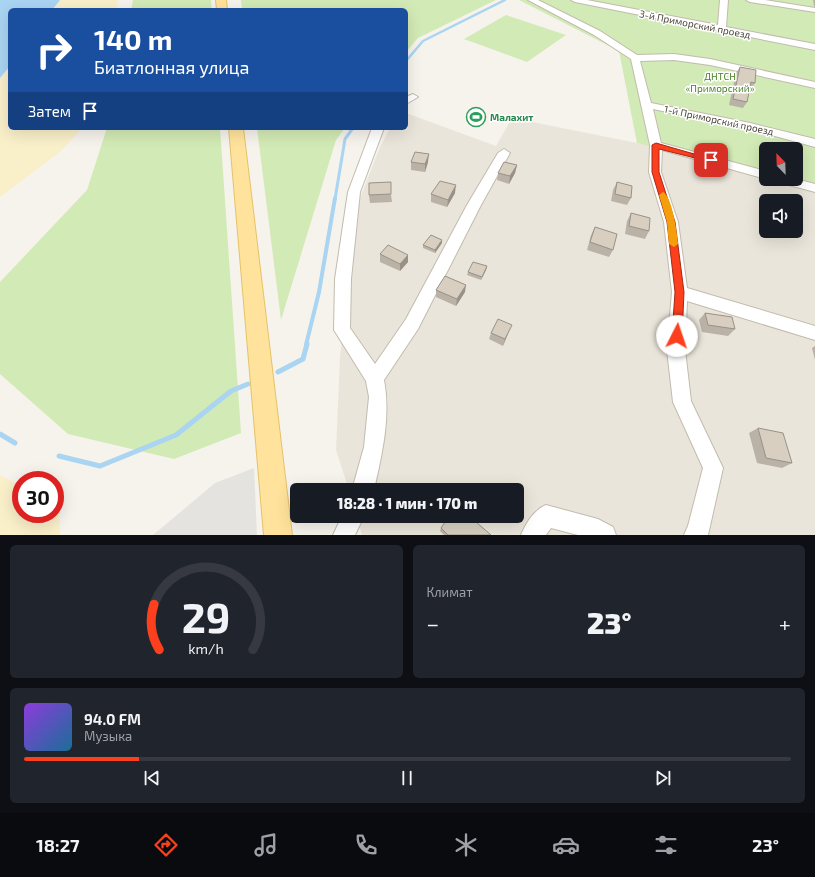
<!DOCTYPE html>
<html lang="ru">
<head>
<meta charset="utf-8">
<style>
  body { margin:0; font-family:"Exo 2",sans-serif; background:#20242c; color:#f1f3f6; height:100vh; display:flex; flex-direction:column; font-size:15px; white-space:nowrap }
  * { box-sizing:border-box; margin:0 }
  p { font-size:13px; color:#9ea1a6 }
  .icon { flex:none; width:22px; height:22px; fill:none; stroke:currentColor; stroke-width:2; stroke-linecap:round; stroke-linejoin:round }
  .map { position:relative; height:535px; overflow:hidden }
  .drawer { display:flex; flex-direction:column; gap:10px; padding:10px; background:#0d0f14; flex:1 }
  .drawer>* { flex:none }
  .guide { position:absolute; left:8px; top:8px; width:400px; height:122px; border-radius:6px; box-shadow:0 4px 16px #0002; background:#1a4fa0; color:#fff; overflow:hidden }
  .needle { width:26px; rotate:337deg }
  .controls { position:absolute; left:759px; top:142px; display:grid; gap:8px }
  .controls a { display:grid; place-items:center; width:44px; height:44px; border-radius:6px; background:#171b24; box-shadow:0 4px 16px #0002; font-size:20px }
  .speed { position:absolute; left:12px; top:471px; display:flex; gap:8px; font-size:20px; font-weight:700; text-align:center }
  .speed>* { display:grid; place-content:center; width:52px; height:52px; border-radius:50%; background:#171b24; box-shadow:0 4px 16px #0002; line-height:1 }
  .speed .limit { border:6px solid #d22; background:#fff; color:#111 }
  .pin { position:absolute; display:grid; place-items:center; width:34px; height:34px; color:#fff; margin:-17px; border-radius:8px; box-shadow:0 2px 6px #0006 }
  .me { position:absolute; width:44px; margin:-22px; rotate:4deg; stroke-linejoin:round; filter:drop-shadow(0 0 3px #0008) }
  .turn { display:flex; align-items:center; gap:14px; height:84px; padding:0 20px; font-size:18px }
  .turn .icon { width:52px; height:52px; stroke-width:2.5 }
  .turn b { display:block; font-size:28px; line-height:34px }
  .then { display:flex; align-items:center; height:38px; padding:0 20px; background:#0003; gap:8px; font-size:15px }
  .big { font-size:30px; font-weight:800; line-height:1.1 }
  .drawer .tile { flex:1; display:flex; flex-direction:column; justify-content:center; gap:6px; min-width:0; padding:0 14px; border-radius:6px; background:#20242c }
  .drawer .dial { align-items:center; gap:0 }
  .dial svg { height:104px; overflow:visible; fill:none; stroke:#363941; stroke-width:7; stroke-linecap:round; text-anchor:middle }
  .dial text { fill:#f1f3f6; stroke:none }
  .song { display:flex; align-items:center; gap:12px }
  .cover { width:48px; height:48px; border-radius:6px; background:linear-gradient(135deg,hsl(270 70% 55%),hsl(200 70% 35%)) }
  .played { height:4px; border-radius:2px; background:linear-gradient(90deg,#fc3f1d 15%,#363941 15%) }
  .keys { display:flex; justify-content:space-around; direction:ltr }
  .heat { display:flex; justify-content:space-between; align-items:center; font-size:22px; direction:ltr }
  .drawer .tiles { flex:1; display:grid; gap:10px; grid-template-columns:1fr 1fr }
  .tile:last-child { grid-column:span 2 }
  .trip { position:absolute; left:290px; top:483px; width:234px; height:40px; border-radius:6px; background:#171b24; box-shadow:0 4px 16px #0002; font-weight:800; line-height:40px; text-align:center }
  .tab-bar { display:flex; height:64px; justify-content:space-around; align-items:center; background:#090b0e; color:#9ea1a6 }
  .tab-bar .icon { width:28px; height:28px }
  .tab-bar .current { color:#fc3f1d }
  .tab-bar b { font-size:18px; color:#f1f3f6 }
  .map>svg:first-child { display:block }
</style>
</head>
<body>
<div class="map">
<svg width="815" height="535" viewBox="0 0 815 535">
  <rect width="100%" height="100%" fill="#f6f3ec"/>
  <path fill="#eae5da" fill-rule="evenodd" d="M406 113 496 146 512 118 637 143 815 192V535H362L357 516H517V490H349L336 450 340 357 357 206 380 147 390 128H406ZM766 201H796V231H766Z"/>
  <path fill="#d2eab5" d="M133 0H211L212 10H131Z
    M241 0H496L418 38 406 52V10H242Z
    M519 0H815V192L768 179H796V149H766V178L637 143 619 51Z
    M506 15 566 35 527 62 464 39Z
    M107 128H220L241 433 174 459 68 434 0 374V282L87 190Z
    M257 128H345L336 140 281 320Z"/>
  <path fill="#f9efc9" d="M60 0H118L116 10H52Z
    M10 66V128H82L62 150 0 197V78Z
    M0 475 21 486V514H55V505L59 507 60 535H0Z"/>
  <path fill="#e5e3e0" d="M254 468 257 535H153L215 483Z"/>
  <path fill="#a9d4f2" d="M0 0H60L52 10H10V66L0 78Z"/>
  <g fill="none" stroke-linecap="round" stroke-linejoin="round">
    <path stroke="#a9d4f2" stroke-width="2.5" d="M406 61 423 41 505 0"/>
    <path stroke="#a9d4f2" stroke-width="3" d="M335 199 345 139 353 128"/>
    <path stroke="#a9d4f2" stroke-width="4" d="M306 345 319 292 335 198"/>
    <path stroke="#a9d4f2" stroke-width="5" d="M278 372 303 359 307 344
      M0 434 15 443
      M59 456 100 466 176 435 231 391 248 384"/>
    <defs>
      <path id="minor" d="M528 0H538L600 31 637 55 674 54 710 59 815 82V88L710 65 674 60 640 61 651 103 750 123 815 139V147L749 129 653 109 661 143 766 171V179L662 150 661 172 678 222 687 288 815 326V340L687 301 685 350 691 401 723 468 708 535H684L688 526 703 468 673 402 667 350 672 292 664 222 649 172 650 145 631 59 594 35Z
        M571 0H587L718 25 720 0H728L726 27 815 44V50L575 2Z
        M746 0H765L815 8V12L750 2Z
        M413 94 418 97 406 104V97Z
        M372 128H384L360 192 351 279 350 328 375 364 406 319 467 205 498 153 504 149 510 153 481 205 418 329 384 380C391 417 382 454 374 490H352L364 447 369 397 366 381 334 330 335 279 348 192Z
        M776 179H796L815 184V192L778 182Z
        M546 505 598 519 613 527 616 535H578L551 528 546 535H521C526 523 534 510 546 505Z
        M342 516H364L355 535H333Z"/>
      <path id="major" d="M216 0H226L227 10H217Z
        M229 128H243L292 535H264Z"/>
    </defs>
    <use href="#minor" stroke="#c2bbae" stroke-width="2"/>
    <use href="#major" stroke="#e6c16a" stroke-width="2"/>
    <use href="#minor" fill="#fff" fill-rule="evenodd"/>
    <use href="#major" fill="#ffe39c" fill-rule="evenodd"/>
  </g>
  <path fill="#bab2a6" d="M813 0H815V7L814 6Z
    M740 67 755 83 751 89H750L747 102 743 108 729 105 736 73Z
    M411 162H428L425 172 411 170Z
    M517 165 515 173 509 184 497 180 498 173Z
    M617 182 631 198 627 205 611 201 613 190Z
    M455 193 447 207 431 202V194Z
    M391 194 392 202 370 203 369 195Z
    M631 213 649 231 645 239 625 234 627 221Z
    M595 227 613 250 609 257 587 250 591 235Z
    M442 243 435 253 423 248V245Z
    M380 254 408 255V262L400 271 380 262Z
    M487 266 486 270 481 280 467 275 468 272Z
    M436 290 465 292 456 306 436 297Z
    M705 313 735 329 728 336 702 332 699 320Z
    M509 331 503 346 489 339 491 333Z
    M815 346V360L812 348Z
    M758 428 792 463 782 468 757 463 749 433Z
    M441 528 491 535H444L440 531Z"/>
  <path fill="#979187" d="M429 154 428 162 425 172V164Z
    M517 165 515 173 509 184 510 176Z
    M456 185 455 193 447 207 448 200Z
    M442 240V243L435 253V250Z
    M408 255V262L400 271V264Z
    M487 266 486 270 481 280 482 277Z
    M466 285 465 292 456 306 457 299Z
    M512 325 509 331 503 346 505 339Z"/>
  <path fill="#d8cfc1" stroke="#979187" d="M740 67 756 70 755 83 751 82 747 102 733 99Z
    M415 152 429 154 425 164 411 162Z
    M504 162 517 165 510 176 498 173Z
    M440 181 456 185 448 200 431 194Z
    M391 182V194L369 195V183Z
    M617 182 632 186 631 198 615 194Z
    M631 213 650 218 649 231 629 226Z
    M595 227 617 234 613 250 590 242Z
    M431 235 442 240 435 250 423 245Z
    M388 245 408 255 400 264 380 254Z
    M473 262 487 266 482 277 468 272Z
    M445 276 466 285 457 299 436 290Z
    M705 313 732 317 735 329 708 325Z
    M498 319 512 325 505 339 491 333Z
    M758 428 783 433 792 463 766 458Z
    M449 516H469L491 535H448L441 528Z"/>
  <path fill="#fc3f1d" stroke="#a42913" d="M656 143 715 160 711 162 659 149V172L675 222 684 292 682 336 677 340 672 336 675 292 667 222 652 172V145Z"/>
  <path fill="#f59e0b" d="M663 192C672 196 677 233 678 244L674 247 669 244 667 222 659 195Z"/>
  <defs>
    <symbol id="stadium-ring" viewBox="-11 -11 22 22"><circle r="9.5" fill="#fff" stroke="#2e9e5b" stroke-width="1.5"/><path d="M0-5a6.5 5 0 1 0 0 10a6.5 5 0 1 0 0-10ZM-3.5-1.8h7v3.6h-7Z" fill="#2e9e5b"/></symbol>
  </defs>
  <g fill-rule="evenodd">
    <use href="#stadium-ring" x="465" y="106" width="22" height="22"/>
  </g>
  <g text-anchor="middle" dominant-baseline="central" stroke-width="3" stroke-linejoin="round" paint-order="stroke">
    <g font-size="10" fill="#4b4439" stroke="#fff">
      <text transform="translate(695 24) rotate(11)">3-й Приморский проезд</text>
      <text transform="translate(719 120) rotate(12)">1-й Приморский проезд</text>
    </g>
    <g font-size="10" fill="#4a7f2a" stroke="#fff">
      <text x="720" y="76">ДНТСН<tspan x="720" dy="12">«Приморский»</tspan></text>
    </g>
    <g font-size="10" font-weight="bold" fill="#27864d" stroke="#fff" text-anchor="start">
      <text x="490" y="117">Малахит</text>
    </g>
  </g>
</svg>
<div class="controls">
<a><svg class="needle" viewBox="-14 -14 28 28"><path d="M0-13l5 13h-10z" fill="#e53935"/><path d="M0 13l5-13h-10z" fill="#9ea1a6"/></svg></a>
<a><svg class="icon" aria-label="sound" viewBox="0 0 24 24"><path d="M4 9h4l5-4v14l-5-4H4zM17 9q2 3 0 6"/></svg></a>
</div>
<div class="speed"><div class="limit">30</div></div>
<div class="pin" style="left:711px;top:160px;background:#d93025"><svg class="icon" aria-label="arrive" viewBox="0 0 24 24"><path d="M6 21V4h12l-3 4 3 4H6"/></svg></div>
<svg class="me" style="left:677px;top:336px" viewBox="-20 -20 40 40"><circle r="19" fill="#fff"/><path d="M0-13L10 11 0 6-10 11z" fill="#fc3f1d"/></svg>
<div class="trip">18:28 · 1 мин · 170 m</div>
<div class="guide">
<div class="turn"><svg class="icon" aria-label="right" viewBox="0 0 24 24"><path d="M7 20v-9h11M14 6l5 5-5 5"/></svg><div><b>140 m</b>Биатлонная улица</div></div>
<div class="then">Затем<svg class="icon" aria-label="arrive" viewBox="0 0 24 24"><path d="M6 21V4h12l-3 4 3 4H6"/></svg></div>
</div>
</div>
<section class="drawer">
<div class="tiles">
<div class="tile dial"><svg viewBox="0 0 100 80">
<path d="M14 69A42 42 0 1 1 86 69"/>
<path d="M14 69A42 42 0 0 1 10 34" stroke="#fc3f1d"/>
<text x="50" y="56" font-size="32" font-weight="700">29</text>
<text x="50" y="72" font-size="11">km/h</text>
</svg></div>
<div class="tile"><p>Климат</p>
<div class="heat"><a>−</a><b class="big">23°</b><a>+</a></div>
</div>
<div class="tile">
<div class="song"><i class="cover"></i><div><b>94.0 FM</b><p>Музыка</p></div></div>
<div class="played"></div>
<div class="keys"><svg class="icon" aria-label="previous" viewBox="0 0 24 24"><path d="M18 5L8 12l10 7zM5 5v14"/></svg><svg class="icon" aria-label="pause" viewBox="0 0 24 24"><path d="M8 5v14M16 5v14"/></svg><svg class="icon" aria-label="next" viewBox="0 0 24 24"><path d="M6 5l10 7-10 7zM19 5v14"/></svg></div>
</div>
</div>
</section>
<nav class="tab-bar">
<b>18:27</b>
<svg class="icon current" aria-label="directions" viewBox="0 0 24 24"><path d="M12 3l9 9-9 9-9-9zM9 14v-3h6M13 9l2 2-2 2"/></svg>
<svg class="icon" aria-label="music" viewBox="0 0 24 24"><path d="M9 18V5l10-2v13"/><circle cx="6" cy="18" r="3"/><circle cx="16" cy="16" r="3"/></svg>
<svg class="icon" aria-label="phone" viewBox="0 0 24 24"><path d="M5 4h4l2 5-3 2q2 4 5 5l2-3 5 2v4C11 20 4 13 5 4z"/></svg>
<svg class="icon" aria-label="climate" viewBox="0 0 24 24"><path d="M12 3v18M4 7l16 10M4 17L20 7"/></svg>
<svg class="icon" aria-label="car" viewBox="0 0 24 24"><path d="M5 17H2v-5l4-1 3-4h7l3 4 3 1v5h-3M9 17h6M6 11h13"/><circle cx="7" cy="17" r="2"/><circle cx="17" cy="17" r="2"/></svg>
<svg class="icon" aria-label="filters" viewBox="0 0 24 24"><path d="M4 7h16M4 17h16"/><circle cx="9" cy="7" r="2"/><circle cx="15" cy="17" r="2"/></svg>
<b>23°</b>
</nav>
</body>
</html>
